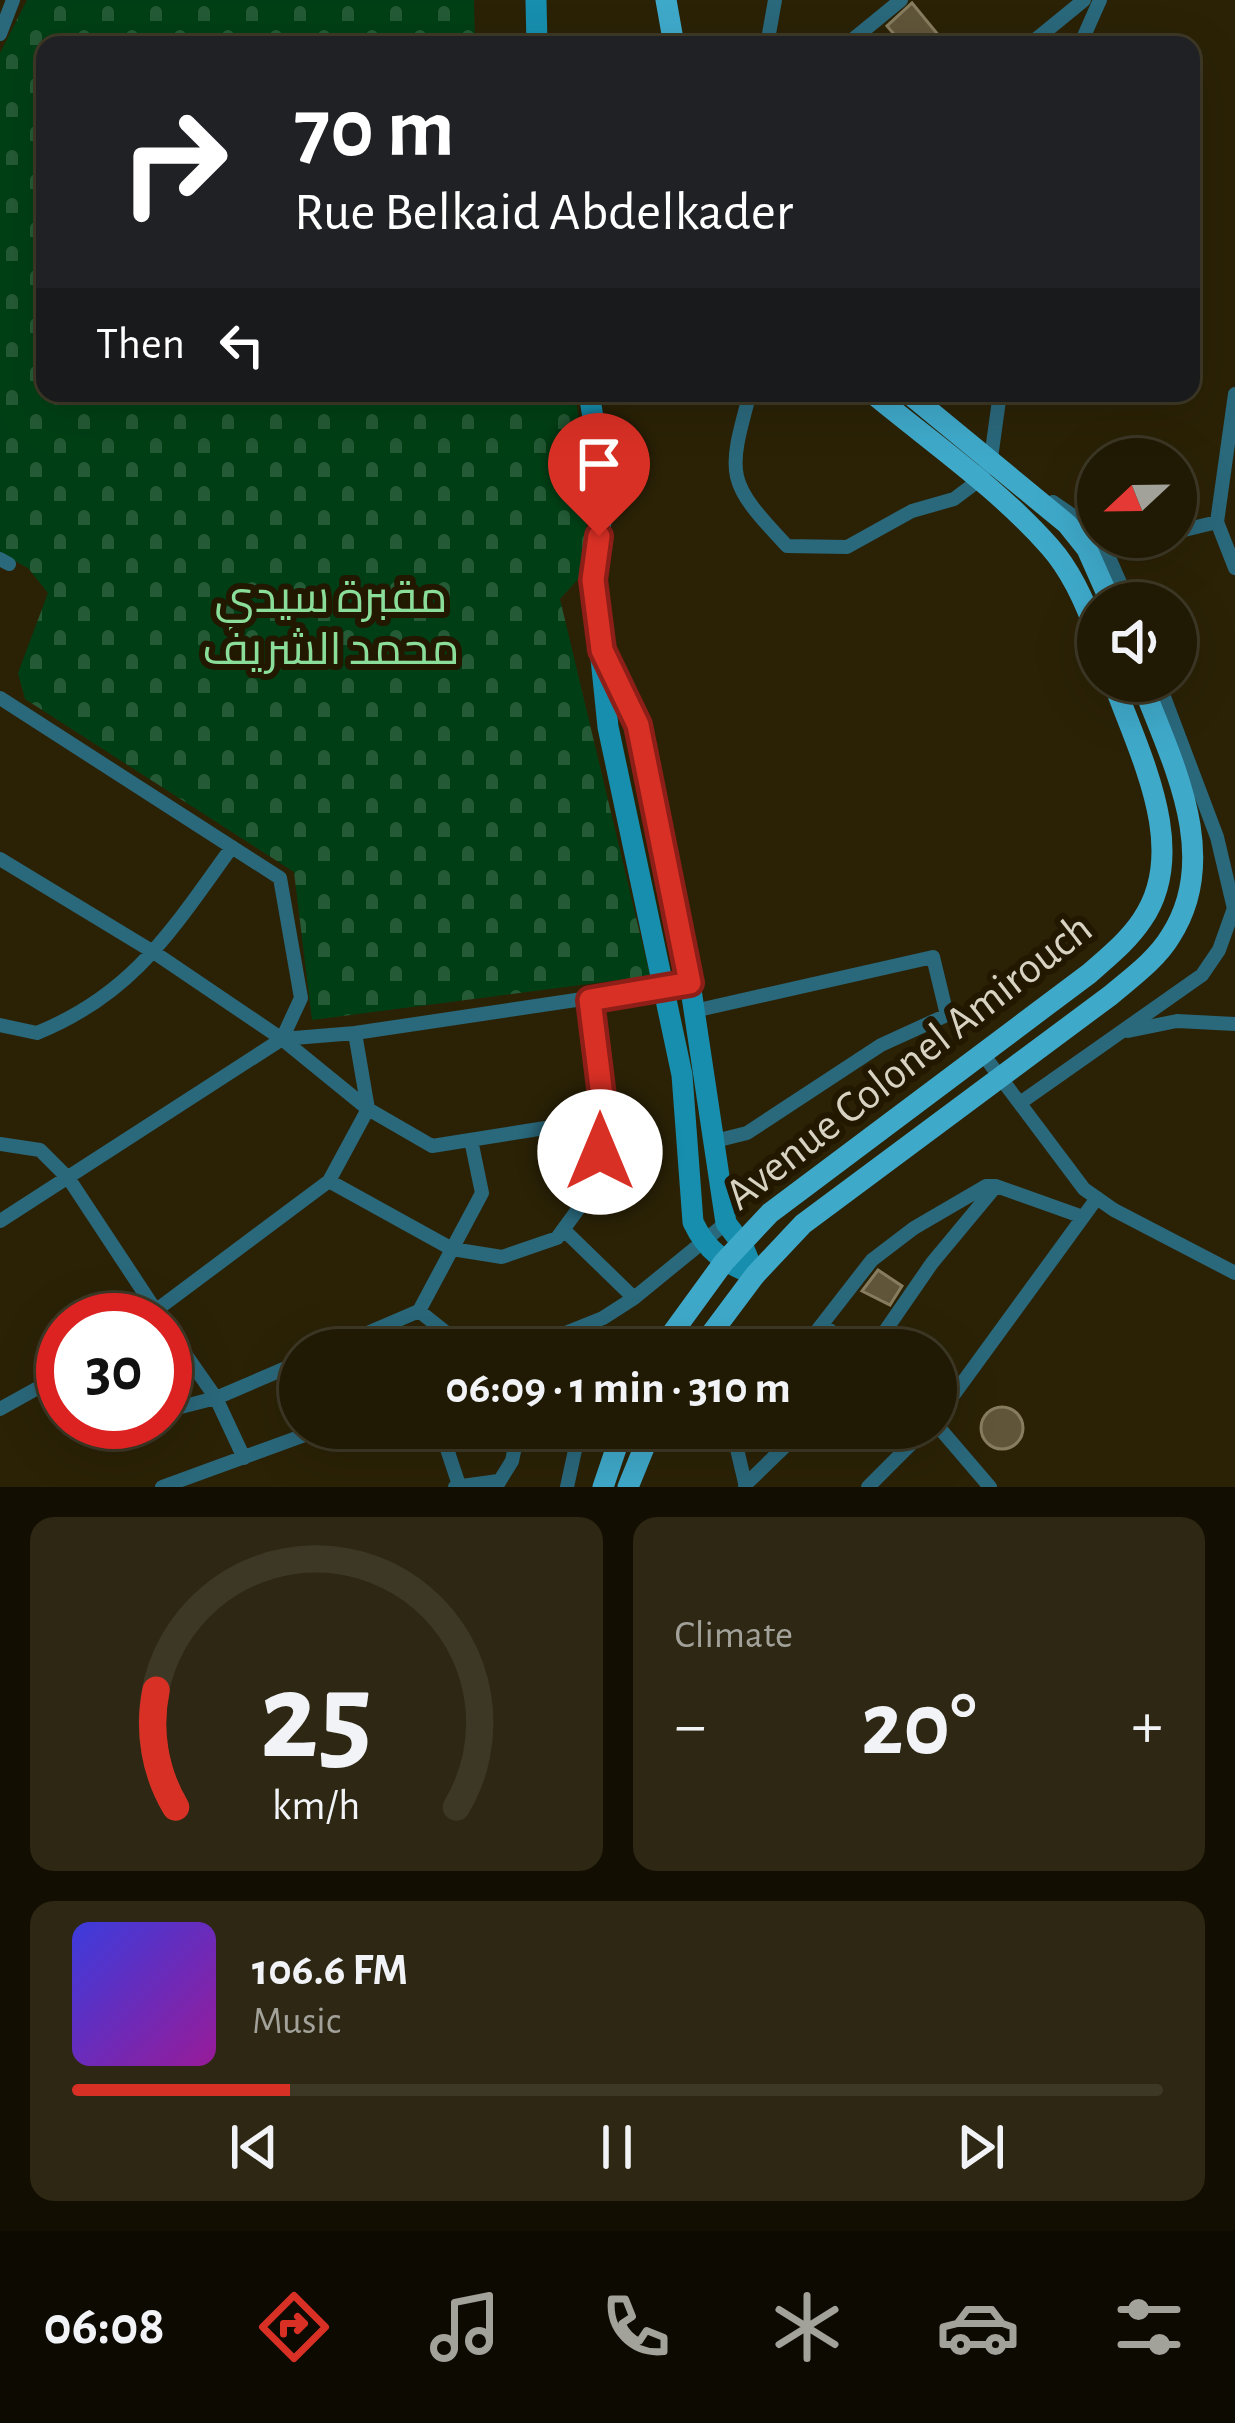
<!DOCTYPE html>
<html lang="en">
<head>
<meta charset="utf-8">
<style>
  body { margin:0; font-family:"Alegreya Sans",Cairo,sans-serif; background:#2d2713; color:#f1f3f6; height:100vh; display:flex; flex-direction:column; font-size:45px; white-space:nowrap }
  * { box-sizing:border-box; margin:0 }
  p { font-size:39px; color:#a2a19a }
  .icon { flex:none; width:66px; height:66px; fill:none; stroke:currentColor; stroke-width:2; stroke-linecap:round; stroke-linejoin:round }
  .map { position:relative; height:1487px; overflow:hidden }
  .drawer { display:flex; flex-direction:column; gap:30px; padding:30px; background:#120e02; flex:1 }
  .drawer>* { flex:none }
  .banner { position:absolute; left:36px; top:36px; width:1164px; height:366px; border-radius:24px; box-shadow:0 12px 48px #0002,0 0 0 3px #3d3826; background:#202124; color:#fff; overflow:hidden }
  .needle { width:78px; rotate:248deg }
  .tools { position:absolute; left:1077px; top:438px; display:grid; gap:24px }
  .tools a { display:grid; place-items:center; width:120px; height:120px; border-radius:50%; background:#201a04; box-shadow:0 12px 48px #0002,0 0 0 3px #3d3826; font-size:60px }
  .speed { position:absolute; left:36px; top:1293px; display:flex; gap:24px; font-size:60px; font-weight:700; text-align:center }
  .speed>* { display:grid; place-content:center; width:156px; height:156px; border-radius:50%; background:#201a04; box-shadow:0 12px 48px #0002,0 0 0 3px #3d3826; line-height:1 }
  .speed .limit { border:18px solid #d22; background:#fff; color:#111 }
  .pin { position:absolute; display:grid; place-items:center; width:102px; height:102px; color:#fff; margin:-123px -51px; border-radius:50% 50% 50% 0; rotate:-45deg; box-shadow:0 0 12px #0007 }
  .pin .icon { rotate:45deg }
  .me { position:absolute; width:132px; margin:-66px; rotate:0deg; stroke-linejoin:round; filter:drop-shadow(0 0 9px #0008) }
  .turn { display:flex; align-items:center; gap:42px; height:252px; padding:0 60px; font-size:54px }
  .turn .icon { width:156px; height:156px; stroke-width:2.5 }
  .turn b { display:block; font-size:84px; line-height:102px }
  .then { display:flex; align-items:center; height:114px; padding:0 60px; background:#0003; gap:24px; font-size:45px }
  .big { font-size:90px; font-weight:700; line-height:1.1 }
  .drawer .widget { flex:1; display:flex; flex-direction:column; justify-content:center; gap:18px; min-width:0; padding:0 42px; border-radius:24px; background:#2d2713 }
  .drawer .dial { align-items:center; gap:0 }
  .dial svg { height:312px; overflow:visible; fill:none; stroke:#3d3826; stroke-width:7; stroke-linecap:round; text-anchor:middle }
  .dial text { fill:#f1f3f6; stroke:none }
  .song { display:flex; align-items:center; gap:36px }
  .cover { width:144px; height:144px; border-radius:18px; background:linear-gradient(135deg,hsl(240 70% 55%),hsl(300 70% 35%)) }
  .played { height:12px; border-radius:6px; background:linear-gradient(90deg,#d93025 20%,#3d3826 20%) }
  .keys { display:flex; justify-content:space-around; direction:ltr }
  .heat { display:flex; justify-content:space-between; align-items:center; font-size:66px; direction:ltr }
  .drawer .tiles { flex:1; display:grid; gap:30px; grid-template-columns:1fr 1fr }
  .widget:last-child { grid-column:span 2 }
  .trip { position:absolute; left:279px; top:1329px; width:678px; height:120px; border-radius:60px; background:#201a04; box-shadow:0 12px 48px #0002,0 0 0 3px #3d3826; font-weight:700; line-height:120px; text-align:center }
  .dock { display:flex; height:192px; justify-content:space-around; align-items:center; background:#0d0a02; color:#a2a19a }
  .dock .icon { width:84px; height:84px }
  .dock .selected { color:#d93025 }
  .dock b { font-size:54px; color:#f1f3f6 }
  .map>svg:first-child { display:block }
</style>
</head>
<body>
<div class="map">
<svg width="1235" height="1487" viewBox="0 0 1235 1487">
  <defs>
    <pattern id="cemetery-stones" width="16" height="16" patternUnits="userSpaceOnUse" patternTransform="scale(3)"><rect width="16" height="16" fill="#003f15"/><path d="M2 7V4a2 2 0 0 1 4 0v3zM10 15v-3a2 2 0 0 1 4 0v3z" fill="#245a35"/></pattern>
  </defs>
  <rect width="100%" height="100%" fill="#2b2206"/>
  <path fill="url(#cemetery-stones)" d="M27 0H474L475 45H45V393H575L590 495 580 577 560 599 650 976 312 1020 294 872 25 699 18 673 48 593 28 568 0 553V53Z"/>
  <path fill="#605539" stroke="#877c5e" stroke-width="3" d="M912 3 940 37 931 45H903L887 26Z
    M878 1270 902 1286 890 1305 862 1291Z
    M981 1428a21 21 0 1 1 42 0a21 21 0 1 1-42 0Z"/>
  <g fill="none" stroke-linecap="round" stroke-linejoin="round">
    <path stroke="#2a687b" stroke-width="14" d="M0 34 13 0
      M767 45 775 0
      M846 45 901 0
      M1029 45 1084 0
      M1080 45 1100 0
      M750 393C727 477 726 481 787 546L847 547 912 511 954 499 978 481 991 458 1000 393
      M1235 394 1217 522 1235 568
      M1053 502 1098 533
      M1176 532 1217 522
      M1100 537 1129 603
      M1112 537 1133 544 1158 537
      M0 559 9 564
      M1158 681 1217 837 1235 913
      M0 698 280 878 301 998 282 1039
      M0 859 155 953 282 1039 368 1109 432 1146 602 1119
      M694 1011 933 957 947 1015 881 1045 747 1133 711 1142
      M0 1025 37 1033C135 993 173 928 232 847
      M1128 1031 1177 1021 1235 1024
      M982 1053 1084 1189 1114 1210 1235 1273
      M1020 1103 1202 975 1219 950 1234 908
      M0 1144 40 1150 69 1179 162 1320
      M329 1181 452 1249 502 1257 557 1238 595 1186 600 1152 603 1104 590 1000
      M0 1221 282 1039 355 1033 690 983
      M564 1230 634 1298
      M419 1311 468 1350
      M143 1320 329 1181 368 1109 355 1033
      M165 1325 216 1398 244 1458
      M822 1325 859 1350
      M328 1350 419 1311 482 1193 471 1140
      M523 1350 603 1318 634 1298 726 1223
      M802 1350 872 1260 914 1228 986 1186H996L1083 1217
      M872 1350 932 1263 996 1186
      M46 1385 63 1410
      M0 1409 63 1374
      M165 1411 216 1398 300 1362
      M936 1419 1097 1198
      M71 1422 83 1433 124 1422
      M936 1424 990 1487
      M440 1428 459 1485
      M559 1428 577 1441 567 1487
      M732 1428 746 1487
      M745 1485 804 1428
      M162 1487 324 1428
      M455 1487 498 1481
      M496 1487 512 1461 519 1428
      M868 1487 927 1428"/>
    <path stroke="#178eae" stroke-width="21" d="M536 0 537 45
      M589 393 605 491 593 580 608 727 682 1075 693 1222C707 1252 725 1263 755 1275L742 1244 726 1223 690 983 638 725 602 650"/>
    <path stroke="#3fa9ca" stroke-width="21" d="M666 0 674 45
      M872 393C931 442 999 489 1050 547 1073 573 1087 606 1098 638
      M908 393 1067 524 1087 549 1111 603
      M660 1350 724 1262 770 1213 1090 973C1109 956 1128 941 1142 920 1191 849 1138 752 1113 681
      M699 1350 755 1275 803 1224 1111 995C1131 978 1156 960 1170 937 1223 856 1171 760 1141 681
      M603 1487 623 1428
      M628 1487 652 1428"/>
  </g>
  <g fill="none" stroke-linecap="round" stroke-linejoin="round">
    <defs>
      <path id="route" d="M599 536 593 580 602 650 638 725 690 983 590 1000 603 1104 600 1152"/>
    </defs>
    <use href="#route" stroke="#8d1f18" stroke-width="30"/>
    <use href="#route" stroke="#d93025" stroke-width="21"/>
  </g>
  <g text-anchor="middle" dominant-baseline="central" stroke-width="12" stroke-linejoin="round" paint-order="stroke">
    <g font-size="45" fill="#8ade9a" stroke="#221800">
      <text x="331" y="598">مقبرة سيدي<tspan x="331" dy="52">محمد الشريف</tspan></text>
    </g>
    <g font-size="45" fill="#d8d2c2" stroke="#221800">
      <text transform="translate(909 1062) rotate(-38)">Avenue Colonel Amirouch</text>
    </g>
  </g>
</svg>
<div class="tools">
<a><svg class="needle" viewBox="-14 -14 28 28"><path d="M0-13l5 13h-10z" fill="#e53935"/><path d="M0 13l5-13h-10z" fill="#a2a19a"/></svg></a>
<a><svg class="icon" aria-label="sound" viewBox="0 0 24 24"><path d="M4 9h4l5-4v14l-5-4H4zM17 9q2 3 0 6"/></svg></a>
</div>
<div class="speed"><div class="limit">30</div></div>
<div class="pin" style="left:599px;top:536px;background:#d93025"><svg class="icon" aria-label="arrive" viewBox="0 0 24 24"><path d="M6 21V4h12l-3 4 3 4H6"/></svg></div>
<svg class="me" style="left:600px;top:1152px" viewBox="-20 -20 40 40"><circle r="19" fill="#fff"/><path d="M0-13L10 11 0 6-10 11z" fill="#d93025"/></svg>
<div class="trip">06:09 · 1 min · 310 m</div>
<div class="banner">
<div class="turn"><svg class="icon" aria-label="right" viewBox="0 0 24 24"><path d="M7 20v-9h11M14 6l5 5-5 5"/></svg><div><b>70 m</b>Rue Belkaid Abdelkader</div></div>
<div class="then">Then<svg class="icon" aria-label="left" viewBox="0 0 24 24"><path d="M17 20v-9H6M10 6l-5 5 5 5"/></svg></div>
</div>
</div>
<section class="drawer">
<div class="tiles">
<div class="widget dial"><svg viewBox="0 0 100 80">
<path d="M14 69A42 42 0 1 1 86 69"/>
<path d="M14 69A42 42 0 0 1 9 39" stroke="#d93025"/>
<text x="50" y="56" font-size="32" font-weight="700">25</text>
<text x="50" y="72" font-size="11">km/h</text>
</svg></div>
<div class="widget"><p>Climate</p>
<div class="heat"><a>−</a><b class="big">20°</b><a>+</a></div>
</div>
<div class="widget">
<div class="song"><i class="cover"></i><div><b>106.6 FM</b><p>Music</p></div></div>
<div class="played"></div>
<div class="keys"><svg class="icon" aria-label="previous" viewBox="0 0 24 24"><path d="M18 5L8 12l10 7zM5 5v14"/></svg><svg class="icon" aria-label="pause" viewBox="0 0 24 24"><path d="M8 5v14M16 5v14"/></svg><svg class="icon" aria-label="next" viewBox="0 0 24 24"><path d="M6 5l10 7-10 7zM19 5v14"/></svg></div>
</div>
</div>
</section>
<nav class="dock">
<b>06:08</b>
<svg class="icon selected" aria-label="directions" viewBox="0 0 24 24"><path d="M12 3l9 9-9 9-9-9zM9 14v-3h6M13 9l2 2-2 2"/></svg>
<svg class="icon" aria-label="music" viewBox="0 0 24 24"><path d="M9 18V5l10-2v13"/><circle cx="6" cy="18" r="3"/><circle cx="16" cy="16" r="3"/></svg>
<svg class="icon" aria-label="phone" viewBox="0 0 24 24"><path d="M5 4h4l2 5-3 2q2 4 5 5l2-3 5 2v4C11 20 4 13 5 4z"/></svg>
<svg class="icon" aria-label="climate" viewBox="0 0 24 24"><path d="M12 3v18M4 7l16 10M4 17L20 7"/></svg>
<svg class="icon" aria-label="car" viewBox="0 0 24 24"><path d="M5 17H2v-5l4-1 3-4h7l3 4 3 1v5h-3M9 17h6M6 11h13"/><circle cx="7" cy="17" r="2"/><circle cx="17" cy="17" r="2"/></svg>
<svg class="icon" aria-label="filters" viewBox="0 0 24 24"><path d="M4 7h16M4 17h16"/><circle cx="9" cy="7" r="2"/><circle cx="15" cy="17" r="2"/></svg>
</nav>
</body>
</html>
